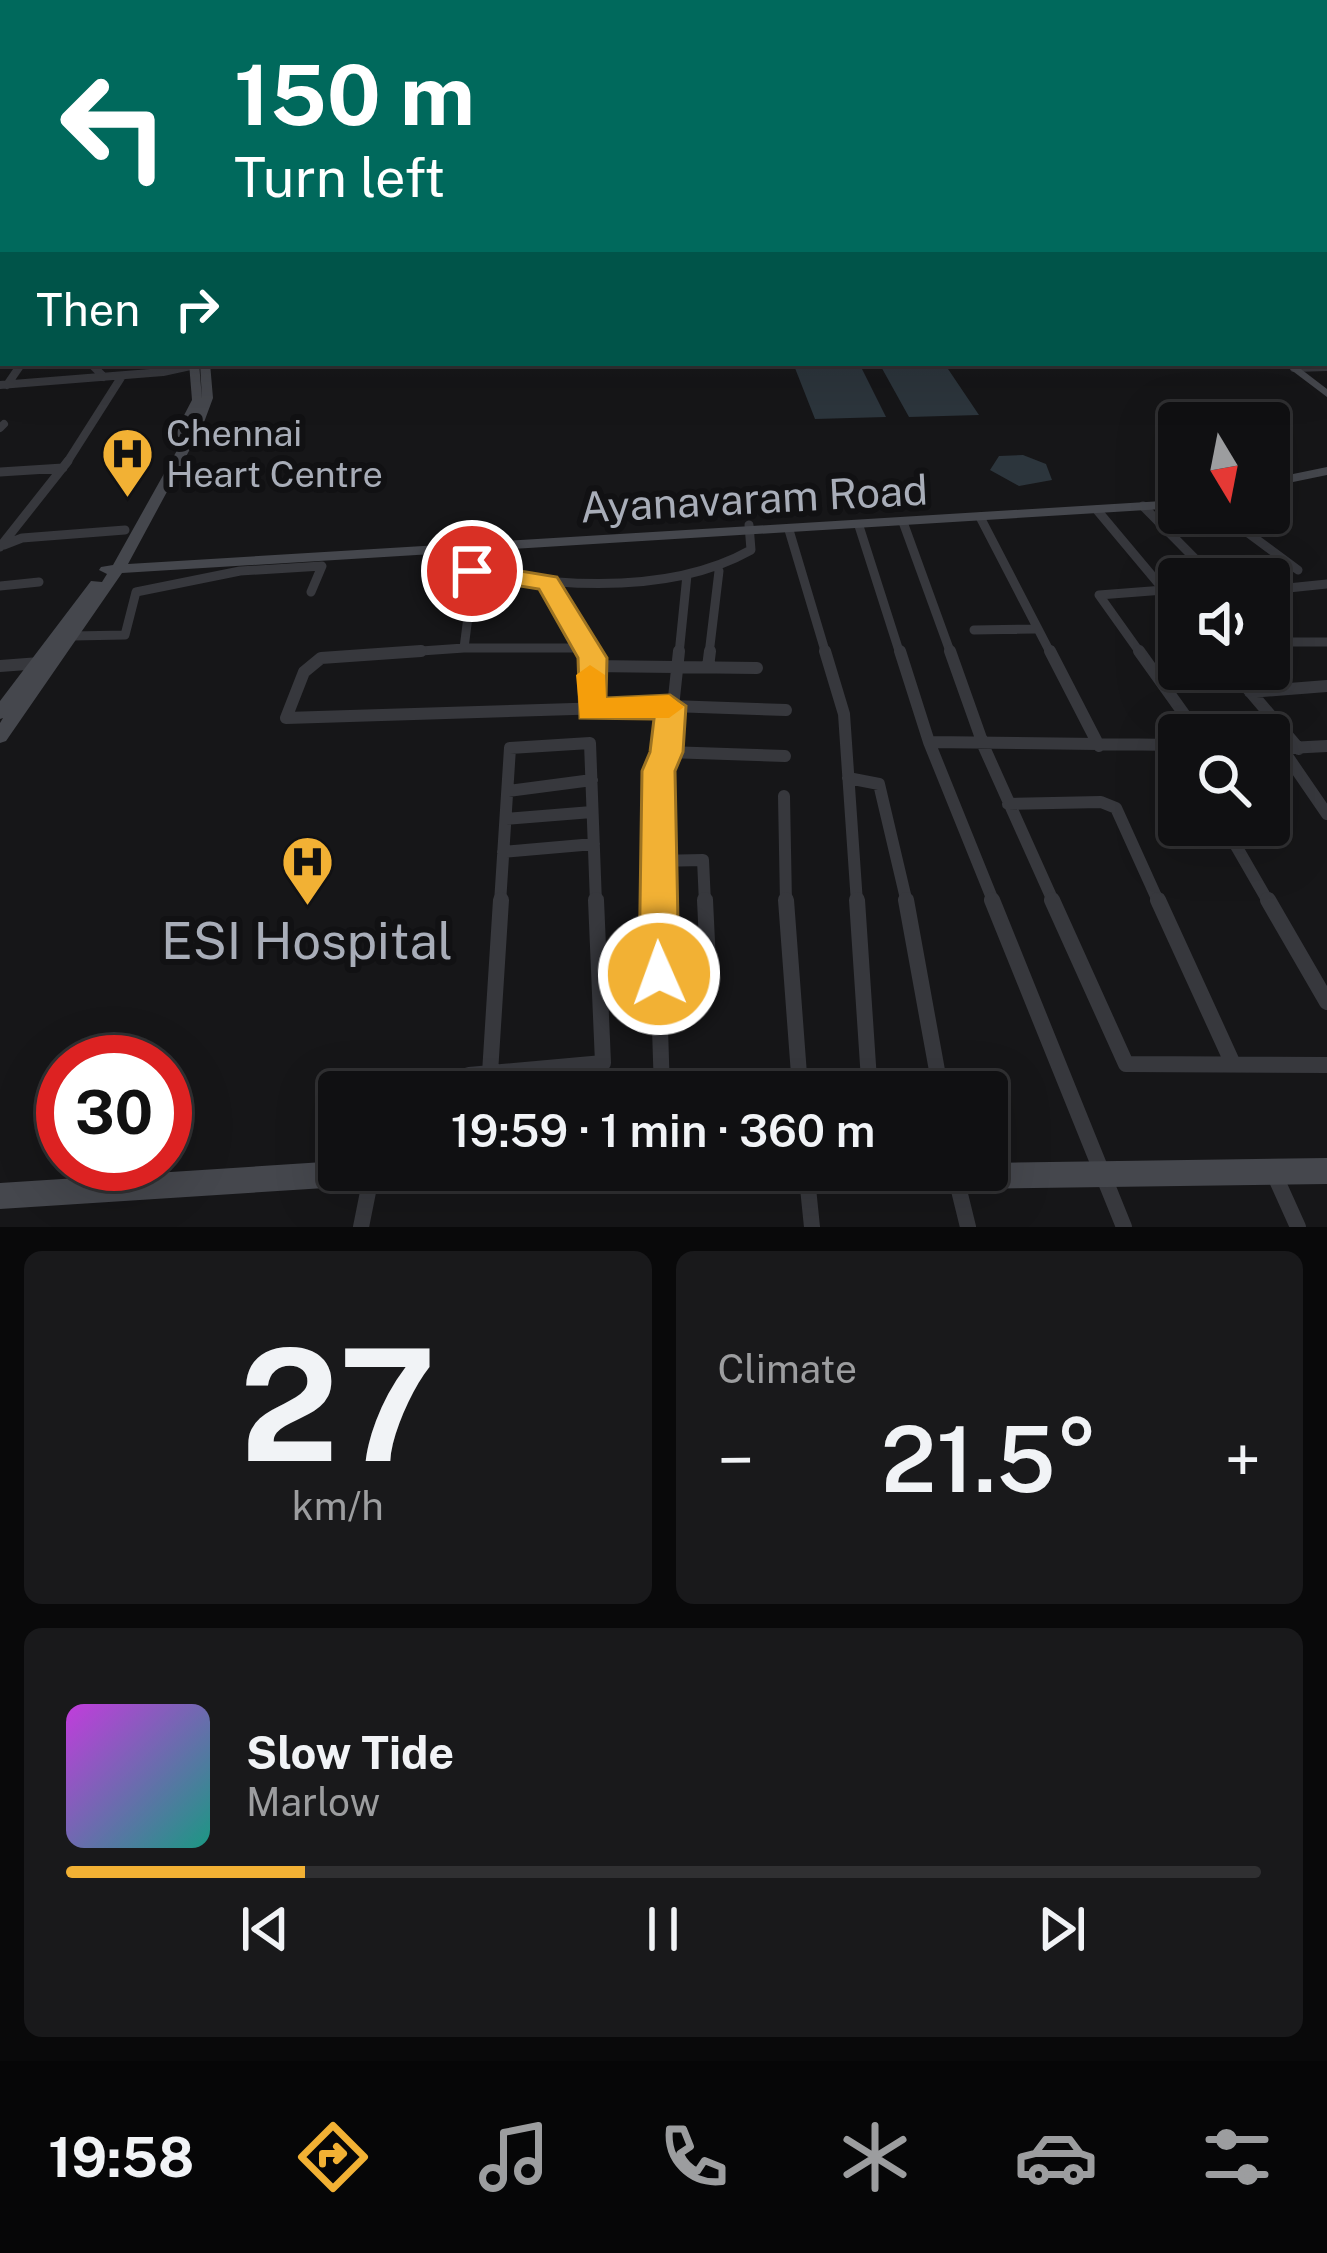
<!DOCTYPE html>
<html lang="en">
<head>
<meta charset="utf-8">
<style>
  body { margin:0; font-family:"Public Sans",sans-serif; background:#19191b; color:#f1f3f6; height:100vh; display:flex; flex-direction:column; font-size:45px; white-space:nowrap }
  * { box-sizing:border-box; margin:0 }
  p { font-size:39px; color:#9c9d9f }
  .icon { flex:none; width:66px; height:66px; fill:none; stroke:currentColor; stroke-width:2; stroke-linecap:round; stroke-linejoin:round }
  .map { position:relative; height:1227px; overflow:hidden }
  .sheet { display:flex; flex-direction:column; gap:24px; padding:24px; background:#09090a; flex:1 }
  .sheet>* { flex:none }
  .banner { position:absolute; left:0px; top:0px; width:1329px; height:366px; box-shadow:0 12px 48px #0002,0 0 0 3px #303032; background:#00695c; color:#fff; overflow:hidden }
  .needle { width:78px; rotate:170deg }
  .fabs { position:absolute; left:1158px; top:402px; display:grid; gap:24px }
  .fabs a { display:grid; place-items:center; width:132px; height:132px; border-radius:12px; background:#101012; box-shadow:0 12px 48px #0002,0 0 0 3px #303032; font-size:60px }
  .speed { position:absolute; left:36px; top:1035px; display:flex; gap:24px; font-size:60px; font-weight:700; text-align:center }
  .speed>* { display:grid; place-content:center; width:156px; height:156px; border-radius:50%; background:#101012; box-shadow:0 12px 48px #0002,0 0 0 3px #303032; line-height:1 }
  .speed .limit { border:18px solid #d22; background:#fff; color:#111 }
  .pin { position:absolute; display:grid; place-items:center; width:102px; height:102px; color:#fff; margin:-51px; border:6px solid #fff; border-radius:50%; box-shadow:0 3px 12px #0007 }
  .me { position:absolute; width:132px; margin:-66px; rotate:358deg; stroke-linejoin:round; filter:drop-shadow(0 0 9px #0008) }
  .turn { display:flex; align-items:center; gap:42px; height:252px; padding:0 36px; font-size:54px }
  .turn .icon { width:156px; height:156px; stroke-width:2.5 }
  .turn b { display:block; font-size:84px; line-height:102px }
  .then { display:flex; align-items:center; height:114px; padding:0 36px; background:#0003; gap:24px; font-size:45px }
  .big { font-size:90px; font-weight:600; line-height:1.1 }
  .sheet .card { flex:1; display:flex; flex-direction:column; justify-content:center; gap:18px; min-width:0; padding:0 42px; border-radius:18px; background:#19191b }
  .sheet .dial { align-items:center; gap:0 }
  .dial b { font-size:156px; line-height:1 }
  .song { display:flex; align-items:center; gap:36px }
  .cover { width:144px; height:144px; border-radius:18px; background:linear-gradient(135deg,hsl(290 70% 55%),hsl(170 70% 35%)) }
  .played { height:12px; border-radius:6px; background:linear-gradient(90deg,#f2b134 20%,#303032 20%) }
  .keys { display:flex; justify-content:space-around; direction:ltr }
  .heat { display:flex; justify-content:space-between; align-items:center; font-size:66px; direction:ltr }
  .sheet .tiles { flex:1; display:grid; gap:24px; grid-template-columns:1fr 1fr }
  .card:last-child { grid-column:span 2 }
  .trip { position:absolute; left:318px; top:1071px; width:690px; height:120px; border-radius:12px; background:#101012; box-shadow:0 12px 48px #0002,0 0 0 3px #303032; font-weight:600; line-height:120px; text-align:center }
  .dock { display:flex; height:192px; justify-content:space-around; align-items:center; background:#060607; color:#9c9d9f }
  .dock .icon { width:84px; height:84px }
  .dock .selected { color:#f2b134 }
  .dock b { font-size:54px; color:#f1f3f6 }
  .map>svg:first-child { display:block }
</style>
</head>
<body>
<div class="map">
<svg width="1327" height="1227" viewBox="0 0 1327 1227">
  <rect width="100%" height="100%" fill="#161618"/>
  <path fill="#2c353c" d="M793 363H859L886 417 815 419Z
    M879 363H944L979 415 909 417Z
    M1023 455 1046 464 1052 480 1019 486 990 470 999 456Z"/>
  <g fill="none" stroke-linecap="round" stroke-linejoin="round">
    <path stroke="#37383d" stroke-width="8" d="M90 363 104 377
      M1294 368 1327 367
      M0 385 163 372 204 363
      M7 385 22 363
      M0 428 4 424
      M66 464 122 376"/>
    <path stroke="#37383d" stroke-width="9" d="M0 472 63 468
      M1143 506 1215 579
      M1097 510 1179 608
      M1221 513 1298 570
      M980 517 1051 654
      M903 522 951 654
      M859 526 900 654
      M789 530 826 654
      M4 545 22 538 125 530
      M477 546 464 648H583
      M0 547 68 461
      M473 571C561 587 671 595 751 550L749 525
      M548 582 590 654
      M0 586 39 582
      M1269 590 1327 584
      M974 630 1035 629
      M73 636 125 635 136 592 240 571 322 566 311 592
      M1269 642H1326
      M378 654 464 648
      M679 654 687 575
      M709 654 719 571
      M1141 654 1099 595 1164 590"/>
    <path stroke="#37383d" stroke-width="12" d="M421 651 321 658 304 672 286 718 671 706 786 710
      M588 651 591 710
      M825 651 844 714 857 903
      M900 651 929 742 994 903
      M950 651 982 741
      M1050 651 1099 746
      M1139 651 1199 735
      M0 666 40 663
      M592 666 757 668
      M708 667 710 651
      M1231 669 1299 749
      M1250 692 1327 686
      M929 742 1179 745
      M984 747 1054 903
      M1269 749 1327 746
      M1283 750 1327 814
      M667 752 785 756
      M848 778 879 784 907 903
      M508 791 592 780
      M784 796 786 903
      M1008 804 1101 802 1116 808 1159 903
      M506 819 592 812
      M1224 825 1269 903
      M503 852 594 844
      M655 861 703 860 705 903
      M500 903 510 748 590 743 596 903
      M656 903 658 771 670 735 679 651"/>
    <path stroke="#37383d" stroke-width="16" d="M656 900 662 1092
      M786 900 800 1088
      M857 900 869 1080
      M992 900 1124 1227
      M1052 900 1126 1064 1327 1065
      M1158 900 1233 1064
      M1268 900 1327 1002
      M659 974 704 969 708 963 705 900
      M490 1073 501 900
      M468 1092 469 1075 603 1063 596 900
      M766 1092 938 1076 906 900
      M1275 1176 1298 1227
      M807 1178 812 1227
      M956 1178 968 1227
      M361 1227 372 1172"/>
    <path fill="#45474d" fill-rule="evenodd" d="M1326 261H1327V266H1326Z
      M0 290H3V296H0Z
      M189 363H199L202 399 200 363H210L213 398 203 425 128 564 1179 500V508L122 573 6 741 0 743V723L3 718 0 719V701L91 581 102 582 107 574 99 570 101 567 113 565 180 445 175 448 169 444 192 400Z
      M1282 363H1293L1327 389V397Z
      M1327 467V475L1269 487V479Z
      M1327 1158V1184L807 1191 372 1185 0 1209V1183L339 1161V1170H987V1163Z"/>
  </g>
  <linearGradient id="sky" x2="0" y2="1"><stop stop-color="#0c0c0d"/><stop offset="0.54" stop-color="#363c48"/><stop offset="1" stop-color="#363c48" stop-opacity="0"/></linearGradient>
  <rect width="1327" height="378" fill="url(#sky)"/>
  <path fill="#f2b134" stroke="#9d7322" stroke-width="3" d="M472 563 557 577 607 658 606 698 670 695 686 706 683 752 675 771 679 974 674 987 659 993 645 987 639 974 642 771 650 752 654 719 580 718 578 658 539 589 463 577 460 571Z"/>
  <path fill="#f59e0b" d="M590 665 605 675 606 698 669 695 684 707 669 718H580L576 675Z"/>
  <defs>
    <symbol id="hospital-pin" viewBox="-11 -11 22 30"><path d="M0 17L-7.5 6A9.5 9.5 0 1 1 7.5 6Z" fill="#f2b134" stroke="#111113"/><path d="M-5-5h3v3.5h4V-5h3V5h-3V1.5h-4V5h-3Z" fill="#111"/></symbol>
  </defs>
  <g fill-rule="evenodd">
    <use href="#hospital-pin" x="98" y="424" width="59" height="81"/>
    <use href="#hospital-pin" x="278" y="832" width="59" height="81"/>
  </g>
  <g text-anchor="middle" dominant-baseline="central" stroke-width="12" stroke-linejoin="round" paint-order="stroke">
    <g font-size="36" fill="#a8adb8" stroke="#111113" text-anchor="start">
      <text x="166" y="433">Chennai<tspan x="166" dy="41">Heart Centre</tspan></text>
    </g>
    <g font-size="42" fill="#a8adb8" stroke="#111113">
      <text transform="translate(754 498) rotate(-3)">Ayanavaram Road</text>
    </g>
    <g font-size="51" fill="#a8adb8" stroke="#111113">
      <text x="307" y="940">ESI Hospital</text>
    </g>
  </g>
</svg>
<div class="fabs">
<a><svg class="needle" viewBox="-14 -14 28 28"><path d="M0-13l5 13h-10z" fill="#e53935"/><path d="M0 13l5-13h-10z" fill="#9c9d9f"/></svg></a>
<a><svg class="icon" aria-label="sound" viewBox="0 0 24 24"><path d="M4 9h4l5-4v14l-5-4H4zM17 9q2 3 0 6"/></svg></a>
<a><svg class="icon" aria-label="search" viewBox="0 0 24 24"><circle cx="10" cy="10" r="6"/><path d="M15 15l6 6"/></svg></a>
</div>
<div class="speed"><div class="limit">30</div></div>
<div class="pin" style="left:472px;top:571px;background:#d93025"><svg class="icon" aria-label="arrive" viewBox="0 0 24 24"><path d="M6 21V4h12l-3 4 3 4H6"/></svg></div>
<svg class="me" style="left:659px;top:974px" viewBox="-20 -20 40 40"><circle r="17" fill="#f2b134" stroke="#fff" stroke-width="3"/><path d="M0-11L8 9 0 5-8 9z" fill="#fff"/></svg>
<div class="trip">19:59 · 1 min · 360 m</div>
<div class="banner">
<div class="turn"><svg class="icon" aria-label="left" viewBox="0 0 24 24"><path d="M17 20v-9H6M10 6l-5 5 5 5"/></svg><div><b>150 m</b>Turn left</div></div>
<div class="then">Then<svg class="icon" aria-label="right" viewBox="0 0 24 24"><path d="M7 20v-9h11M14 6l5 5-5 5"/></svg></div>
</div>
</div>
<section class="sheet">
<div class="tiles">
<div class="card dial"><b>27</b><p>km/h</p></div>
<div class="card"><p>Climate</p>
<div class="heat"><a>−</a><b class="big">21.5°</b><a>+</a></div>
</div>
<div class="card">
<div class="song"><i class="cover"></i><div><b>Slow Tide</b><p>Marlow</p></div></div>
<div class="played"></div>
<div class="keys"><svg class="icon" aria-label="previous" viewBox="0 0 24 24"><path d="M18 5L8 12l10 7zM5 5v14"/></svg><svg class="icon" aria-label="pause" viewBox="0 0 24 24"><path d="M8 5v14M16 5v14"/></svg><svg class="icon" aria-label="next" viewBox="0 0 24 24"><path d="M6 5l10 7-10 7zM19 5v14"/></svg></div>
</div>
</div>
</section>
<nav class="dock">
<b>19:58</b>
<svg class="icon selected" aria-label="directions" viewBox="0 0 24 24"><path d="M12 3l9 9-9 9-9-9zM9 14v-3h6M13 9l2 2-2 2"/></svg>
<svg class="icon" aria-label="music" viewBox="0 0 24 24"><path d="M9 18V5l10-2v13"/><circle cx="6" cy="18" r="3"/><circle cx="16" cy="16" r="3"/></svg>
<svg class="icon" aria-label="phone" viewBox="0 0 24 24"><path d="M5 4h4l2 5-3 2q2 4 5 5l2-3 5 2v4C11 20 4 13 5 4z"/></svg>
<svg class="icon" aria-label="climate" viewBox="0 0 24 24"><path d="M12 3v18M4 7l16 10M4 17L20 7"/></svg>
<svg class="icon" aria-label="car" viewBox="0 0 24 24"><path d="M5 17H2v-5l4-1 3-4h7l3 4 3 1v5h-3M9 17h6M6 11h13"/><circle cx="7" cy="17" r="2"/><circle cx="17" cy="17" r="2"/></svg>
<svg class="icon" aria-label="filters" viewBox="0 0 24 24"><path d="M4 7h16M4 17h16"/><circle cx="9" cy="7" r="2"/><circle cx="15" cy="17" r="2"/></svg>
</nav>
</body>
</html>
